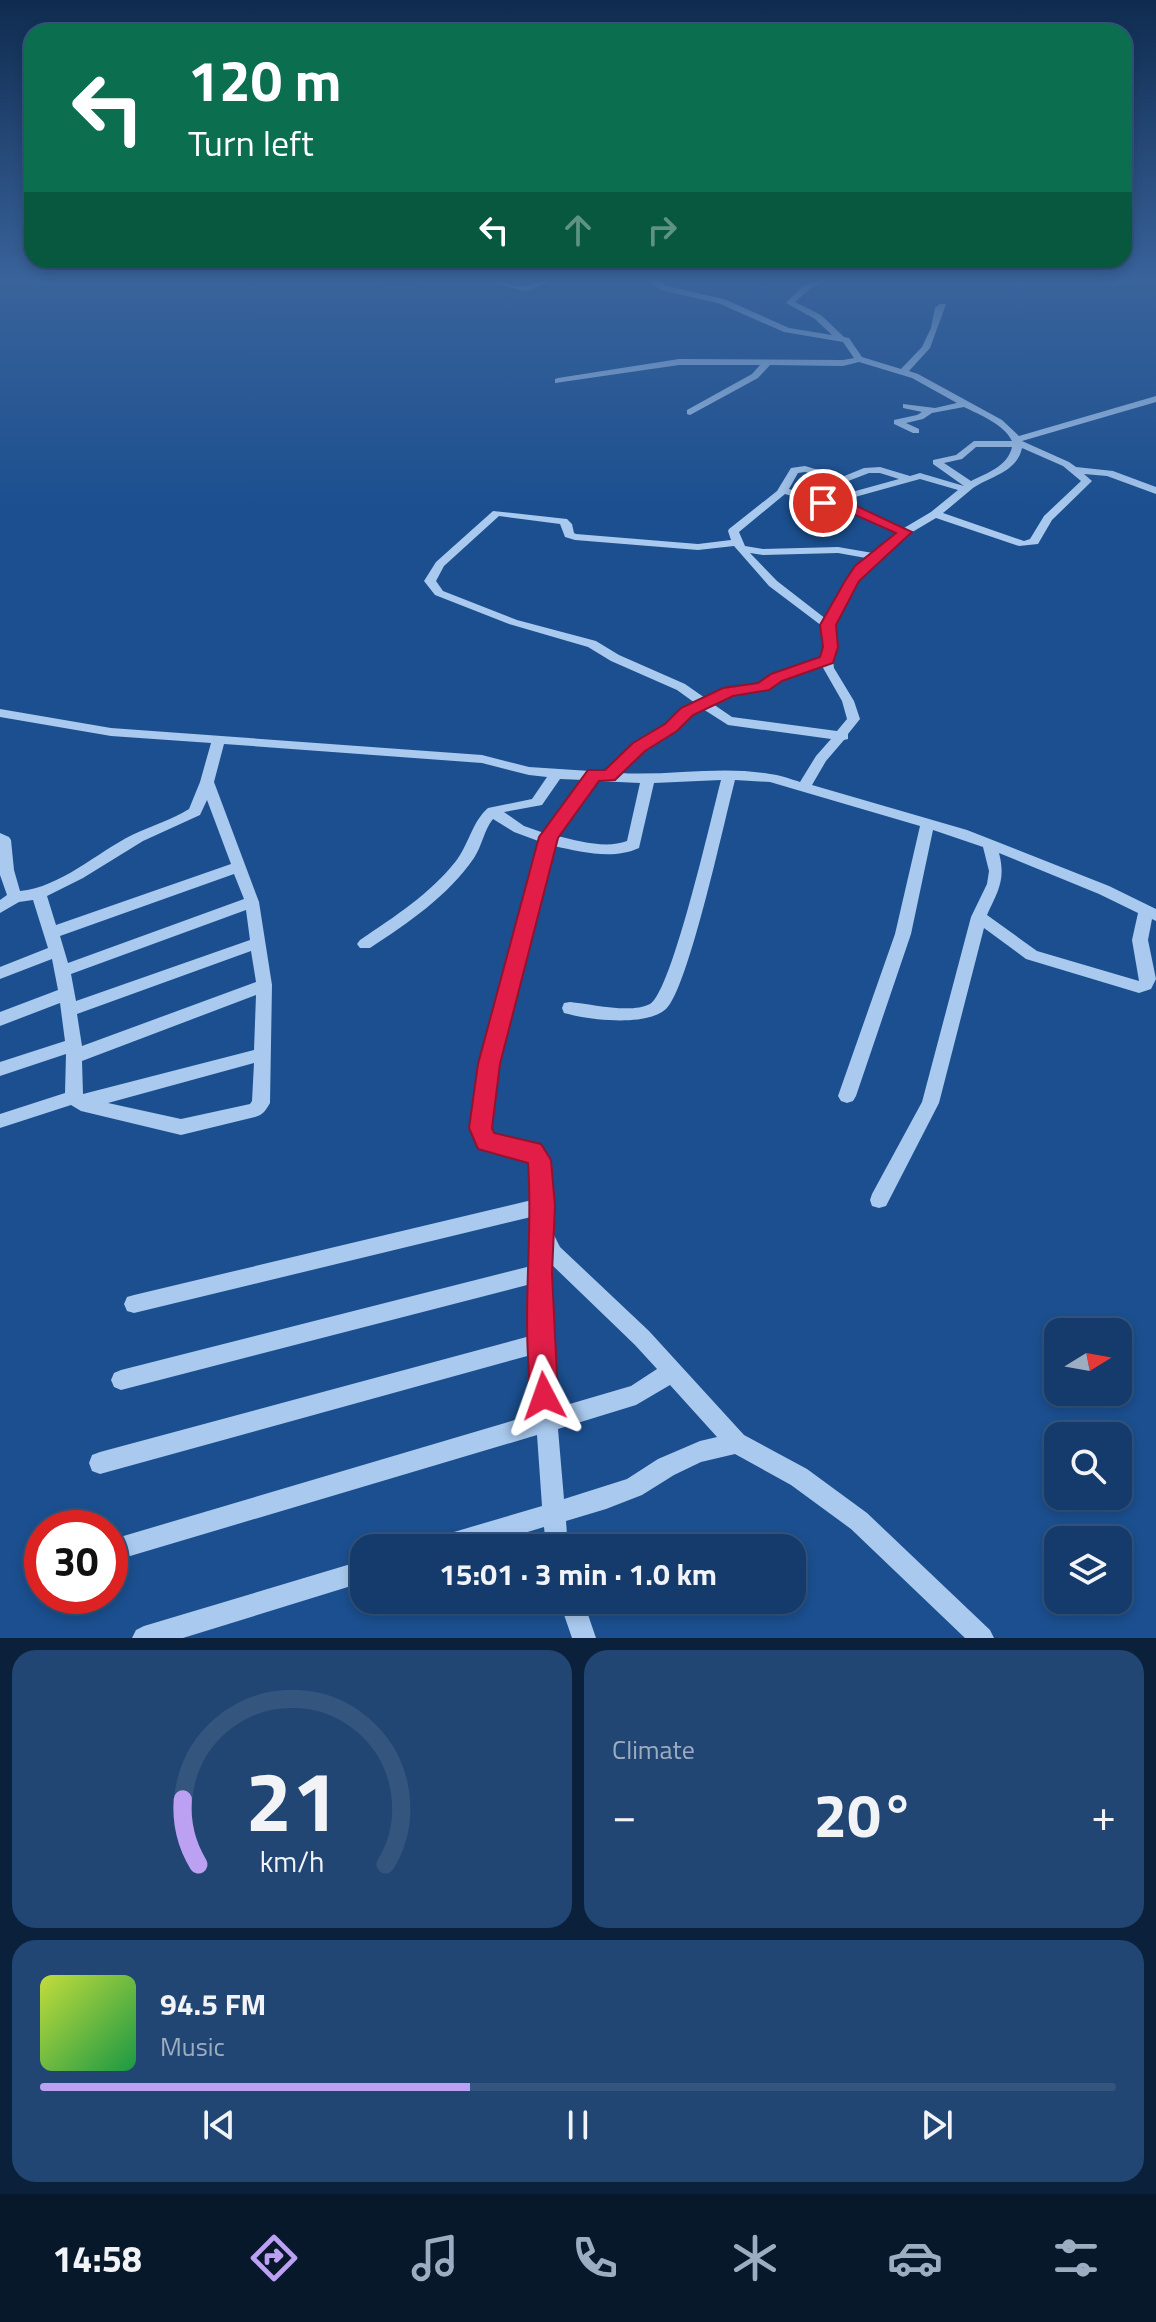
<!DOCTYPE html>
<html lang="en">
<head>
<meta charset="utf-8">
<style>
  body { margin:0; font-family:"Titillium Web",sans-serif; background:#214673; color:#f1f3f6; height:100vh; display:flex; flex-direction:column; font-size:30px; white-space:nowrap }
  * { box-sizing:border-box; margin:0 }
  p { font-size:26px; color:#9dadc1 }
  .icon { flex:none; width:44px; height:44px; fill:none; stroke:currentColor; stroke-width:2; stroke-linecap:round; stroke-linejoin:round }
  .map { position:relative; height:1638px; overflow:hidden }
  .drawer { display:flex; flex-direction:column; gap:12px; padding:12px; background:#0b203b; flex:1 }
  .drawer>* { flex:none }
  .hud { position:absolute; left:24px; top:24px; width:1108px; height:244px; border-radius:24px; box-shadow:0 4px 12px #0003,0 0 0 2px #33557e; background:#0b6e4f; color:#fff; overflow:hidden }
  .needle { width:52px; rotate:79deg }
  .controls { position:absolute; left:1044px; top:1318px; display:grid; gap:16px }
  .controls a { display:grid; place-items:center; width:88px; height:88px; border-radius:16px; background:#143b6b; box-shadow:0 4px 12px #0003,0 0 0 2px #33557e; font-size:40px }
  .speed { position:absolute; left:24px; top:1510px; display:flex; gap:16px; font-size:40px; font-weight:700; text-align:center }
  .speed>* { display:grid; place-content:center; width:104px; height:104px; border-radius:50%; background:#143b6b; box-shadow:0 4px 12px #0003,0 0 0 2px #33557e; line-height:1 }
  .speed .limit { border:12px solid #d22; background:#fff; color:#111 }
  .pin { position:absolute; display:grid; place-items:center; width:68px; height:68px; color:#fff; margin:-34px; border:4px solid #fff; border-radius:50%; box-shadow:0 2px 8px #0007 }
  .me { position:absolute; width:88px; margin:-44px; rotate:356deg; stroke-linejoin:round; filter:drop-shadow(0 0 6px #0008) }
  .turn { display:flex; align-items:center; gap:28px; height:168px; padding:0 32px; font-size:36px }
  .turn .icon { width:104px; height:104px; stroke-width:2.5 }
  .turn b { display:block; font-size:56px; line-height:68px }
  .lanes { display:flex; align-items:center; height:76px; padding:0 32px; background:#0003; justify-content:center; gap:40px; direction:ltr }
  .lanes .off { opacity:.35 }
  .big { font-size:60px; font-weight:700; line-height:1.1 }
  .drawer .card { flex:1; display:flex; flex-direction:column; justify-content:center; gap:12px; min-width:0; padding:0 28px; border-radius:24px; background:#214673 }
  .drawer .dial { align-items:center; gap:0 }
  .dial svg { height:208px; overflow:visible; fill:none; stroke:#33557e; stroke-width:7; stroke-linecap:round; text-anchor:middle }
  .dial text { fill:#f1f3f6; stroke:none }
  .song { display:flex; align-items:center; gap:24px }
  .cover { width:96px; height:96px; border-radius:12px; background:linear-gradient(135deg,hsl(70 70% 55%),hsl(140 70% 35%)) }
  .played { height:8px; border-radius:4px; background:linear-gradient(90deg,#bca0f2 40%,#33557e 40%) }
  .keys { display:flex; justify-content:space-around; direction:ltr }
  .heat { display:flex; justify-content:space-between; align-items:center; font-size:44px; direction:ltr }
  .drawer .tiles { flex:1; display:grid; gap:12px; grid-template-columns:1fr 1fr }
  .card:last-child { grid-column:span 2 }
  .trip { position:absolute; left:350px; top:1534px; width:456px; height:80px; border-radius:24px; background:#143b6b; box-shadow:0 4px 12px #0003,0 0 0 2px #33557e; font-weight:700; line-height:80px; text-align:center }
  .tabs { display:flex; height:128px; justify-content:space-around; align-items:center; background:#08182b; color:#9dadc1 }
  .tabs .icon { width:56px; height:56px }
  .tabs .selected { color:#bca0f2 }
  .tabs b { font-size:36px; color:#f1f3f6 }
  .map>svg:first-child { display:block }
</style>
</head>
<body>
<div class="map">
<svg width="1156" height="1638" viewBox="0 0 1156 1638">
  <rect width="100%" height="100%" fill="#1b4f8f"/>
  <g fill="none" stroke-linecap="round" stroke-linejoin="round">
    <path fill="#a9c9ee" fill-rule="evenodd" d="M379 280H423L419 282H383Z
      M483 280C497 280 512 287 524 286 533 286 541 280 551 280L526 291Z
      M646 280H656L667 286 724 299 789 328 832 335 815 319 786 303C799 289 808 280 828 280L811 288 795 302 821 315 844 337 849 338 862 357 901 369 922 347 931 328 935 308 940 304H946L930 348 909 371 918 374 1002 420 1019 436 1156 396V402L1022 441 1069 462 1076 467 1113 471 1156 487V494L1107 476 1084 474 1092 481 1052 520 1038 544 1019 546 936 518 909 534 864 571 834 625 836 647 833 660 834 668 854 701 860 719 848 734V739L844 740 826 761 812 785 967 830 1109 886 1156 909V921L1152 919 1148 940 1156 979 1151 989 1139 993 1026 959 984 928 939 1103 886 1206 879 1208 872 1206 870 1200 872 1194 922 1102 971 917 987 884 989 871 983 847 933 830 911 934 856 1096 853 1101 847 1103 841 1101 838 1096 895 934 920 826 770 782 735 780C725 818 688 990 666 1009 646 1027 589 1020 564 1013L562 1008 564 1003 570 1002C591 1004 631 1014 650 1004 672 992 712 814 721 780L654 783 639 848C613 860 581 852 554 846L497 1064 490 1128 493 1136 533 1144 539 1146 548 1160 550 1201 552 1206 550 1227 560 1247 649 1331 744 1435 807 1469 867 1513 990 1630 994 1638H965L851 1529 791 1485 735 1454 701 1462 674 1475 642 1495 606 1509 566 1521 568 1548H546L544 1527 475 1548H426L429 1540 437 1537 542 1506 537 1435 110 1562V1540L535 1414 531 1355 100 1474 92 1471 89 1463 92 1455 100 1452 530 1336 531 1284 121 1390 114 1387 111 1380 114 1373 121 1370 531 1266V1217L134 1313 127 1311 124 1304 127 1297 134 1295 532 1200V1171L527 1159 480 1147 472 1128 481 1064 541 842 514 832 493 819C484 830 482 846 474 858 448 896 408 923 370 948H360L357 944 360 940C394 917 430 894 456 861 469 844 472 822 488 808L532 799 547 777 529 775 482 763 224 744 214 782 259 902 272 985 270 1103C266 1110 263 1115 255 1117L181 1135 81 1111 71 1105 0 1128V1114L65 1093 66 1054 0 1076V1062L65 1041 60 1003 0 1026V1012L58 990 52 959 0 979V967L48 948 33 900 19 902 0 913V900L7 895 0 875V833L9 837 11 840 14 870 20 891C61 887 96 853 132 835 151 826 171 820 189 809L200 782 211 743 111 736 0 717V709L111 728 482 755 529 767 590 771 595 770 605 772 634 744 666 724 682 709 695 703 677 690 611 661 588 647 509 624 435 595 424 581 436 562 493 511 567 519 572 524 574 533 576 534 698 544 731 540 728 531 729 529 777 491 791 468 805 466 842 477 864 468 880 467 910 476 920 473 964 486 933 464V460L956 455 974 441H1012C1004 424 980 415 964 407L932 413 923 419 906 423 919 429V433H913L894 424V420L917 415 922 412 903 408V404L935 408 957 403 912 378 859 362 843 366 770 365 758 378 690 415 687 414V410L752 374 760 365H679L555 383V379L558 378 679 359 843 360 854 358 843 342 784 332 718 303 661 290ZM976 447H1012C1008 466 987 473 971 481L944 463 962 459ZM1022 448 1063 466 1081 481 1044 516 1030 539 1024 541 943 513C953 505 963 496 973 488 991 476 1017 472 1022 448ZM805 472 843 483 869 473H880L899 479 823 500 789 489 798 473ZM920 479 958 490 931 512 904 528 844 500ZM785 494 823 506 834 503 898 533 873 553 838 547 763 549 745 546 739 532ZM499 516 560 524 565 537 575 540 698 550 734 546 769 586 822 626 824 647 821 658 773 675 760 684 725 689 705 698 685 684 619 655 596 641 517 620 443 591 436 581 444 566ZM750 553 763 555 838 553 866 558 854 569 826 619 777 581ZM822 666 842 701 847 719 837 731 732 717 713 704 732 695 767 690 781 681ZM703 709 728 725 831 739 816 756 800 782C791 779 780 775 770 774 721 765 670 776 620 773L644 750 676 730 692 715ZM560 779 584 780 544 833 524 826 504 812 542 805ZM597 781 640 783 627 841C606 849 579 841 557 836ZM207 800 231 864 56 925 47 896 83 878 143 841 200 815ZM999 853 1099 894 1138 913 1132 940 1139 981 1037 951 987 915C998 891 1006 880 999 853ZM234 874 244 899 68 963 60 936ZM246 910 250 940 76 1001 71 974ZM251 951 256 982 82 1046 77 1014ZM256 995 254 1050 83 1094 82 1061ZM254 1063 252 1101 250 1104 181 1119 108 1103ZM550 1263 635 1345 657 1369 631 1386 556 1408 550 1343ZM670 1385 717 1437 700 1441 658 1459 627 1479 564 1499 558 1429 636 1405Z
      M364 1560V1582L183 1638H132L136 1630 144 1626Z
      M559 1600H583L596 1638H572Z"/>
  </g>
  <linearGradient id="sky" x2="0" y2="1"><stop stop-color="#0f2b4f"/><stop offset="0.55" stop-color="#39639b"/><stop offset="1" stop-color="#39639b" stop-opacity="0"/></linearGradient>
  <rect width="1156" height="509" fill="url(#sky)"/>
  <path fill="#e11d48" stroke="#92132f" stroke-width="2" d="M835 496 912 532 859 581 836 625 838 647 833 663 782 681 769 690 733 696 693 715 677 731 645 751 615 780 599 781 558 838 500 1064 492 1128 494 1133 541 1144 551 1160 555 1206 552 1273 558 1396 554 1405 544 1409 535 1405C528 1390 529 1372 528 1356 524 1291 533 1227 528 1163L478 1149 469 1128 478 1064 539 837 588 770H605L633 743 665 724 681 708 723 688 758 683 771 674 820 657 823 647 820 625 845 581 855 566 896 533 833 505 823 507 817 503Z"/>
</svg>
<div class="controls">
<a><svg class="needle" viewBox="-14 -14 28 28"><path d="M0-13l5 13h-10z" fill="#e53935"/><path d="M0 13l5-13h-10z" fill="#9dadc1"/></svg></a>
<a><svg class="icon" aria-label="search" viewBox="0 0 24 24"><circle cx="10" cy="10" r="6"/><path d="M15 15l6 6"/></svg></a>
<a><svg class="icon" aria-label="layers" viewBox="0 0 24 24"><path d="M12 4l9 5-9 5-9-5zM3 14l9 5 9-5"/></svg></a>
</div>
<div class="speed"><div class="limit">30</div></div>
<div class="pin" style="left:823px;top:503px;background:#d93025"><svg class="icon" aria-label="arrive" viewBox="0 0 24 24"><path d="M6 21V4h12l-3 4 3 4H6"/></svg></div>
<svg class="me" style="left:544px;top:1396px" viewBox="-20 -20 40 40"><path d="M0-17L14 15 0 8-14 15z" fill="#e11d48" stroke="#fff" stroke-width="4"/></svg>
<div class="trip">15:01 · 3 min · 1.0 km</div>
<div class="hud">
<div class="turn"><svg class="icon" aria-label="left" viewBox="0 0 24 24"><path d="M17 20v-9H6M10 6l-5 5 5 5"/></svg><div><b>120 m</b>Turn left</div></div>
<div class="lanes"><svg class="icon" aria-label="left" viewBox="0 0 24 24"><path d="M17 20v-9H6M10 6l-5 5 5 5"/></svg><svg class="icon off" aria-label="ahead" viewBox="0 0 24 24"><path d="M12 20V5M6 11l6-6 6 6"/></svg><svg class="icon off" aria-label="right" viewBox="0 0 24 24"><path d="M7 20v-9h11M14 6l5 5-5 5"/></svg></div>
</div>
</div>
<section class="drawer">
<div class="tiles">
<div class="card dial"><svg viewBox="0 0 100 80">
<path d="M14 69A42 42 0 1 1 86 69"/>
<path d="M14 69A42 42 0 0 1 8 44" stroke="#bca0f2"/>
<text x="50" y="56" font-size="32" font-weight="700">21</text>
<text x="50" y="72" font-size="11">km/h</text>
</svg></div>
<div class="card"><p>Climate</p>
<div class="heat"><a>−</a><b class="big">20°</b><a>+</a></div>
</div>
<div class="card">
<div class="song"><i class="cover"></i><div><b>94.5 FM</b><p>Music</p></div></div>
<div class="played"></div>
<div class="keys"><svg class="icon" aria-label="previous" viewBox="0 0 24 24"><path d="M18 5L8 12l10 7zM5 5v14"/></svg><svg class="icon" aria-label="pause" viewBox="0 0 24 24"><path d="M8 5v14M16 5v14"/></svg><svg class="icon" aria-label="next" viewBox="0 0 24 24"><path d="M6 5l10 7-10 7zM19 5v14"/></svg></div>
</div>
</div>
</section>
<nav class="tabs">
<b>14:58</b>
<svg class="icon selected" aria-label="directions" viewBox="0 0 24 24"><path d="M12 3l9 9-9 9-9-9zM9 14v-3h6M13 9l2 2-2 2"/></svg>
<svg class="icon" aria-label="music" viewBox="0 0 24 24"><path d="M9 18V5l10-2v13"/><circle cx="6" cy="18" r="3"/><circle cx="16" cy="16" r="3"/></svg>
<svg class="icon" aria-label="phone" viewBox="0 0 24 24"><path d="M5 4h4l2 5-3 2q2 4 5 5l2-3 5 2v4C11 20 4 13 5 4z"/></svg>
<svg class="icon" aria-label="climate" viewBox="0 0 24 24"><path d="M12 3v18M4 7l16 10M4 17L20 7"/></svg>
<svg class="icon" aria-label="car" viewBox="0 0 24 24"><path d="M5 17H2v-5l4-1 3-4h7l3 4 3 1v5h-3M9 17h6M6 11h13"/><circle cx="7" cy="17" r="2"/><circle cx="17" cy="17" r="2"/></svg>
<svg class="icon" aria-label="filters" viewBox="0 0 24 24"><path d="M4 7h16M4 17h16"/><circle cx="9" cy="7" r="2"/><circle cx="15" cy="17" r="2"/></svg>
</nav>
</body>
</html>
